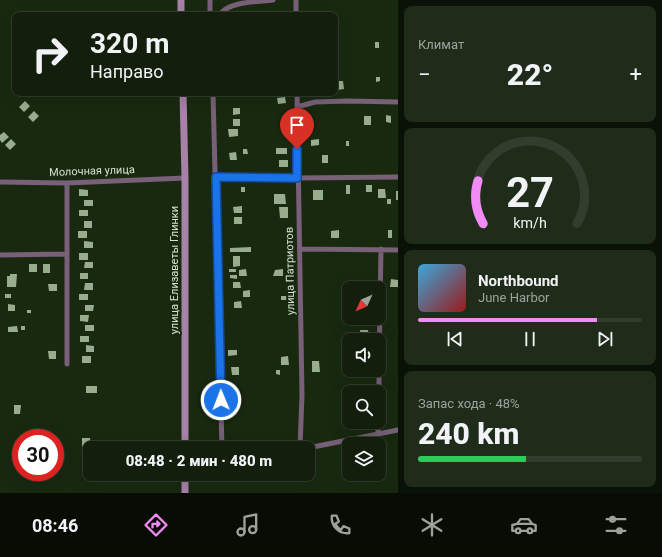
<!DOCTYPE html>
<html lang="ru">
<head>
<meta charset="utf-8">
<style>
  body { margin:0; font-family:Roboto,sans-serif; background:#202c1a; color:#f1f3f6; height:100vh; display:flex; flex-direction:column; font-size:15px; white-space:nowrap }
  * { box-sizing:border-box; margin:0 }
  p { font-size:13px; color:#9da29d }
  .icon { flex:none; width:22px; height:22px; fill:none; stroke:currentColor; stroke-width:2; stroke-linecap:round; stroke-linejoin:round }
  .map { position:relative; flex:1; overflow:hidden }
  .drawer { display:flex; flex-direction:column; gap:6px; padding:6px; background:#0a1107; width:264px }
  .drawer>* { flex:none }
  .guide { position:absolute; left:12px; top:12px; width:326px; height:84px; border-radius:8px; box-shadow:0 4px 16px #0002,0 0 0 1px #323d2d; background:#131f0c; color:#f1f3f6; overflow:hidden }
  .needle { width:26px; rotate:225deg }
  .buttons { position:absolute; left:342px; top:281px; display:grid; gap:8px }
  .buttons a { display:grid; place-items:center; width:44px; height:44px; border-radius:8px; background:#131f0c; box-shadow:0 4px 16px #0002,0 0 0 1px #323d2d; font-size:20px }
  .speed { position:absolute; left:12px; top:429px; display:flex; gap:8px; font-size:20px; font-weight:700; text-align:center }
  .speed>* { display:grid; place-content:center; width:52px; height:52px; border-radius:50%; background:#131f0c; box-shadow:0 4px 16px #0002,0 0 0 1px #323d2d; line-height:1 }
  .speed .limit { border:6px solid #d22; background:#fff; color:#111 }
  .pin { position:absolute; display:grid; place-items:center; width:34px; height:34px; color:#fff; margin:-41px -17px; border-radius:50% 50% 50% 0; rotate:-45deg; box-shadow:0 0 4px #0007 }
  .pin .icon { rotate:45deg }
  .me { position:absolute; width:44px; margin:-22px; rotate:359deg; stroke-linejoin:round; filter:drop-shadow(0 0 3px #0008) }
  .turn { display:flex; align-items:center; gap:14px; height:84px; padding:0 12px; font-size:18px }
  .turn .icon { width:52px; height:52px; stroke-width:2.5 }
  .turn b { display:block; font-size:28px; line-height:34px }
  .big { font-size:30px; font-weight:800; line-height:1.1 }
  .drawer .widget { flex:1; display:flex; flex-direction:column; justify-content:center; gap:6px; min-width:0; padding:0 14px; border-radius:8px; background:#202c1a }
  .drawer .dial { align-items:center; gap:0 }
  .dial svg { height:104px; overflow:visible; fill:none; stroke:#323d2d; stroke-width:7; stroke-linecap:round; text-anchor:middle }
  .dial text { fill:#f1f3f6; stroke:none }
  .song { display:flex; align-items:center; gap:12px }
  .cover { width:48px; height:48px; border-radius:6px; background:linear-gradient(135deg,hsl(200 70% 55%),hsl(0 70% 35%)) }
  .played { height:4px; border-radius:2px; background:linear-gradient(90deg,#f18bf5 80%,#323d2d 80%) }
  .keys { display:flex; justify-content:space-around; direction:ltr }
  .heat { display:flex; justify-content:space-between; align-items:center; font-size:22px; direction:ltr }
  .charge { height:6px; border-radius:3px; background:linear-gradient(90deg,#34c759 48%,#323d2d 0) }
  .trip { position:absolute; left:83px; top:441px; width:232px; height:40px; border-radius:8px; background:#131f0c; box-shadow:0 4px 16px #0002,0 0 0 1px #323d2d; font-weight:800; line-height:40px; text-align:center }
  .tabs { display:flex; height:64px; justify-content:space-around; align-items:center; background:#080c05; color:#9da29d }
  .tabs .icon { width:28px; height:28px }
  .tabs .current { color:#f18bf5 }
  .tabs b { font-size:18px; color:#f1f3f6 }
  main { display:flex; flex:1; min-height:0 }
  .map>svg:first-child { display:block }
</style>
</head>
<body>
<main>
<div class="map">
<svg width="398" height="493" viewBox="0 0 398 493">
  <rect width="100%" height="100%" fill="#192910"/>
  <path fill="#98ac8e" d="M375 42H379V48H375Z
    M335 62H339V71H335Z
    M376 77H380V81L376 82Z
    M336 81H343L344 89 337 90Z
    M285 97 286 103 278 104 277 98Z
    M25 101 30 106 24 112 19 107Z
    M233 108H240V114L233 115Z
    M34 111 39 116 33 122 28 117Z
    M386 115 391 116V123L386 122Z
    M364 116H371V125H364Z
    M233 119H240V126H233Z
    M228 129H238V136L229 137Z
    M4 132 9 137 2 143 0 140V135Z
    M11 139 16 144 10 150 5 145Z
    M319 139V145L311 146V140Z
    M346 141H349V146H346Z
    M276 148H287V154H276Z
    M243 149H247L248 154H243Z
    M236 152 237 160H230L229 153Z
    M322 155H328V163H322Z
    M279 160H288V167H279Z
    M346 185H350V194H346Z
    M366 185H372V192H366Z
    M241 187H245V192H241Z
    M79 189 88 190V196H79Z
    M378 189H385L386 198H378Z
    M313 190H323V200H313Z
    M396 191H398V200H396Z
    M274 194H285L286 204H274Z
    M387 199H391V204H387Z
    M84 200H93V206H84Z
    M242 206V213H234L233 207Z
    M279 207H288V218H280Z
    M79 210H88V216H79Z
    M234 217H242V224H234Z
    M84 221H92V228H84Z
    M339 230V238H331V231Z
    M388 230H392V238H388Z
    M78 231H87V238H78Z
    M84 241 93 242V248H84Z
    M251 247V252H230V248Z
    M79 253H88V260H79Z
    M233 256H240V266L233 267Z
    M85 262H93V268H84Z
    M29 264H37V272H29Z
    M43 264H50V273H43Z
    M229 269H236V272H229Z
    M246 269 247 276H239V270Z
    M283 269V276H273L275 270Z
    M80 273H88V279H80Z
    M10 274H17L16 287H7V276H10Z
    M230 275H237V279L230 278Z
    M391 279 398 280V287H390Z
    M233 282H240L241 288H233Z
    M85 283H93V290H84Z
    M48 284H57V291H49Z
    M250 290V297H243V291Z
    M5 294H11V298H5Z
    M79 294H88V300H79Z
    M281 296H289V300H281Z
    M241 301 242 308H234V302Z
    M8 304 15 305V311H8Z
    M85 305H94L93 311H85Z
    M27 310H31V313H27Z
    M80 315H89L88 322 80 321Z
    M85 325H94V331H85Z
    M17 326 18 332H8V327Z
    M21 326H25V330H21Z
    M360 330H368L369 337 361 338Z
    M80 336H89V342H80Z
    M86 345 94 346V352H86Z
    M228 350H237V355L228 356Z
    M48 351H56V359H49Z
    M82 356H91V363H82Z
    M288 356 289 365H281V357Z
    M312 361H319L320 372H312Z
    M231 367H239V375H232Z
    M276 370H280V375L276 374Z
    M86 386H97V393H86Z
    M14 405H21L20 414H14Z
    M82 438H90L91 447H82Z"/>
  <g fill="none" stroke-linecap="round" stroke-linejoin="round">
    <path stroke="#776078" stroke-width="5" d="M210 0V15
      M296 0V15
      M220 15C228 1 258 2 273 0
      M213 93 222 448
      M297 93 302 395 300 448
      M297 107 315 102 347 101 398 102
      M216 177 297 178 398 177
      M0 182 67 183 185 178
      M67 183V364
      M300 249 398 250
      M0 255 67 254
      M379 366 381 249
      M379 392V370
      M378 434V422
      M308 448 398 430
      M204 474 212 478 219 474"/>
    <path stroke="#a781a8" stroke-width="7" d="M181 0V15
      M183 93 185 178V448
      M185 474V493"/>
  </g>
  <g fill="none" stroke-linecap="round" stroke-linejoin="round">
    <defs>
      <path id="route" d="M221 400 216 177 297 178V149"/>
    </defs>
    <use href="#route" stroke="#114b97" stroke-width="10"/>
    <use href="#route" stroke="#1a73e8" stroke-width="7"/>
  </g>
  <g text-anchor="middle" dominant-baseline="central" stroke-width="4" stroke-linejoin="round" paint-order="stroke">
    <g font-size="11" fill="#d6e1d1" stroke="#192910">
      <text transform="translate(92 171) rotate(-2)">Молочная улица</text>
      <text transform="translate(174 270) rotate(-90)">улица Елизаветы Глинки</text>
      <text transform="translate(290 271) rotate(-91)">улица Патриотов</text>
    </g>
  </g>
</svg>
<div class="buttons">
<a><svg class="needle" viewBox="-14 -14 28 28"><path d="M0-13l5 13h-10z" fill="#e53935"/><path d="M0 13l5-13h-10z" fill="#9da29d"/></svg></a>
<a><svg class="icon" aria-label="sound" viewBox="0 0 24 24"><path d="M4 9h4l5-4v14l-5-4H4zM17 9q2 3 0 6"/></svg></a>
<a><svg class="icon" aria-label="search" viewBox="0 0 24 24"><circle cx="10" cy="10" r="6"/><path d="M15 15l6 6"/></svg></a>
<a><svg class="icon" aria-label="layers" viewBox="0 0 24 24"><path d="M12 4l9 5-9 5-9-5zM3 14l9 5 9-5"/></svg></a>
</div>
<div class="speed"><div class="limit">30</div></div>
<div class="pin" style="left:297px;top:149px;background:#d93025"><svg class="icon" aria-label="arrive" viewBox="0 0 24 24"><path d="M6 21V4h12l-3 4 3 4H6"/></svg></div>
<svg class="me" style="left:221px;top:400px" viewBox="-20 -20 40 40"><circle r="17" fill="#1a73e8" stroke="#fff" stroke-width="3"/><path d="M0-11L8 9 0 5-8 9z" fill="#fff"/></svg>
<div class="trip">08:48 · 2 мин · 480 m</div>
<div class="guide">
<div class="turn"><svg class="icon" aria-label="right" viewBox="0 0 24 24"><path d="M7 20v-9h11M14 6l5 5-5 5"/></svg><div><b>320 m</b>Направо</div></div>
</div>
</div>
<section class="drawer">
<div class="widget"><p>Климат</p>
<div class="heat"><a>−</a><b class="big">22°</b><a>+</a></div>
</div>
<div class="widget dial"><svg viewBox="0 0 100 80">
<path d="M14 69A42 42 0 1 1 86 69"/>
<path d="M14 69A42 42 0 0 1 10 36" stroke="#f18bf5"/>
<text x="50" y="56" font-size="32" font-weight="700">27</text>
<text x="50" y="72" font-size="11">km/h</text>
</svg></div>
<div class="widget">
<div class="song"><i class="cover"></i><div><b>Northbound</b><p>June Harbor</p></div></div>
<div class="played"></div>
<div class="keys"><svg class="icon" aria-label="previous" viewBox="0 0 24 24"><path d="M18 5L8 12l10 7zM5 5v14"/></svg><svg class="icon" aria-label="pause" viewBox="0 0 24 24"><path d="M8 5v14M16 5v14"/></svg><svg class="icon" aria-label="next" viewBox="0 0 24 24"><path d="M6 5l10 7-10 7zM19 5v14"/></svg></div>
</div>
<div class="widget"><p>Запас хода · 48%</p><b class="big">240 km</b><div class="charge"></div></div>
</section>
</main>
<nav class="tabs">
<b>08:46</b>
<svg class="icon current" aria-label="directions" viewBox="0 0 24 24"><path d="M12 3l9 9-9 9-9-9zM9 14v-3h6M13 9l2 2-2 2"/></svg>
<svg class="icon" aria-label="music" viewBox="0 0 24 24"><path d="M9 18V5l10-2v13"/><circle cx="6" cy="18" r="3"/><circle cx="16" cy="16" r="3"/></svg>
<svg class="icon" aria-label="phone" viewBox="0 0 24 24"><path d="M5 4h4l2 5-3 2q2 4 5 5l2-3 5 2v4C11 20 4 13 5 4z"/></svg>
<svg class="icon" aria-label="climate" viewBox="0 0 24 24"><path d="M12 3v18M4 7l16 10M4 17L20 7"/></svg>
<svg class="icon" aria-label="car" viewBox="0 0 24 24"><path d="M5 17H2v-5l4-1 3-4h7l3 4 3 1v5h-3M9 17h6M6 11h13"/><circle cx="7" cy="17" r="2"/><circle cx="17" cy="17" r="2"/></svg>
<svg class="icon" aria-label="filters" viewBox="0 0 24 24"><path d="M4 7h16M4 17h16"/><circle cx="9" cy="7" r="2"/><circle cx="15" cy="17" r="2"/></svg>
</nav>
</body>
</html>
